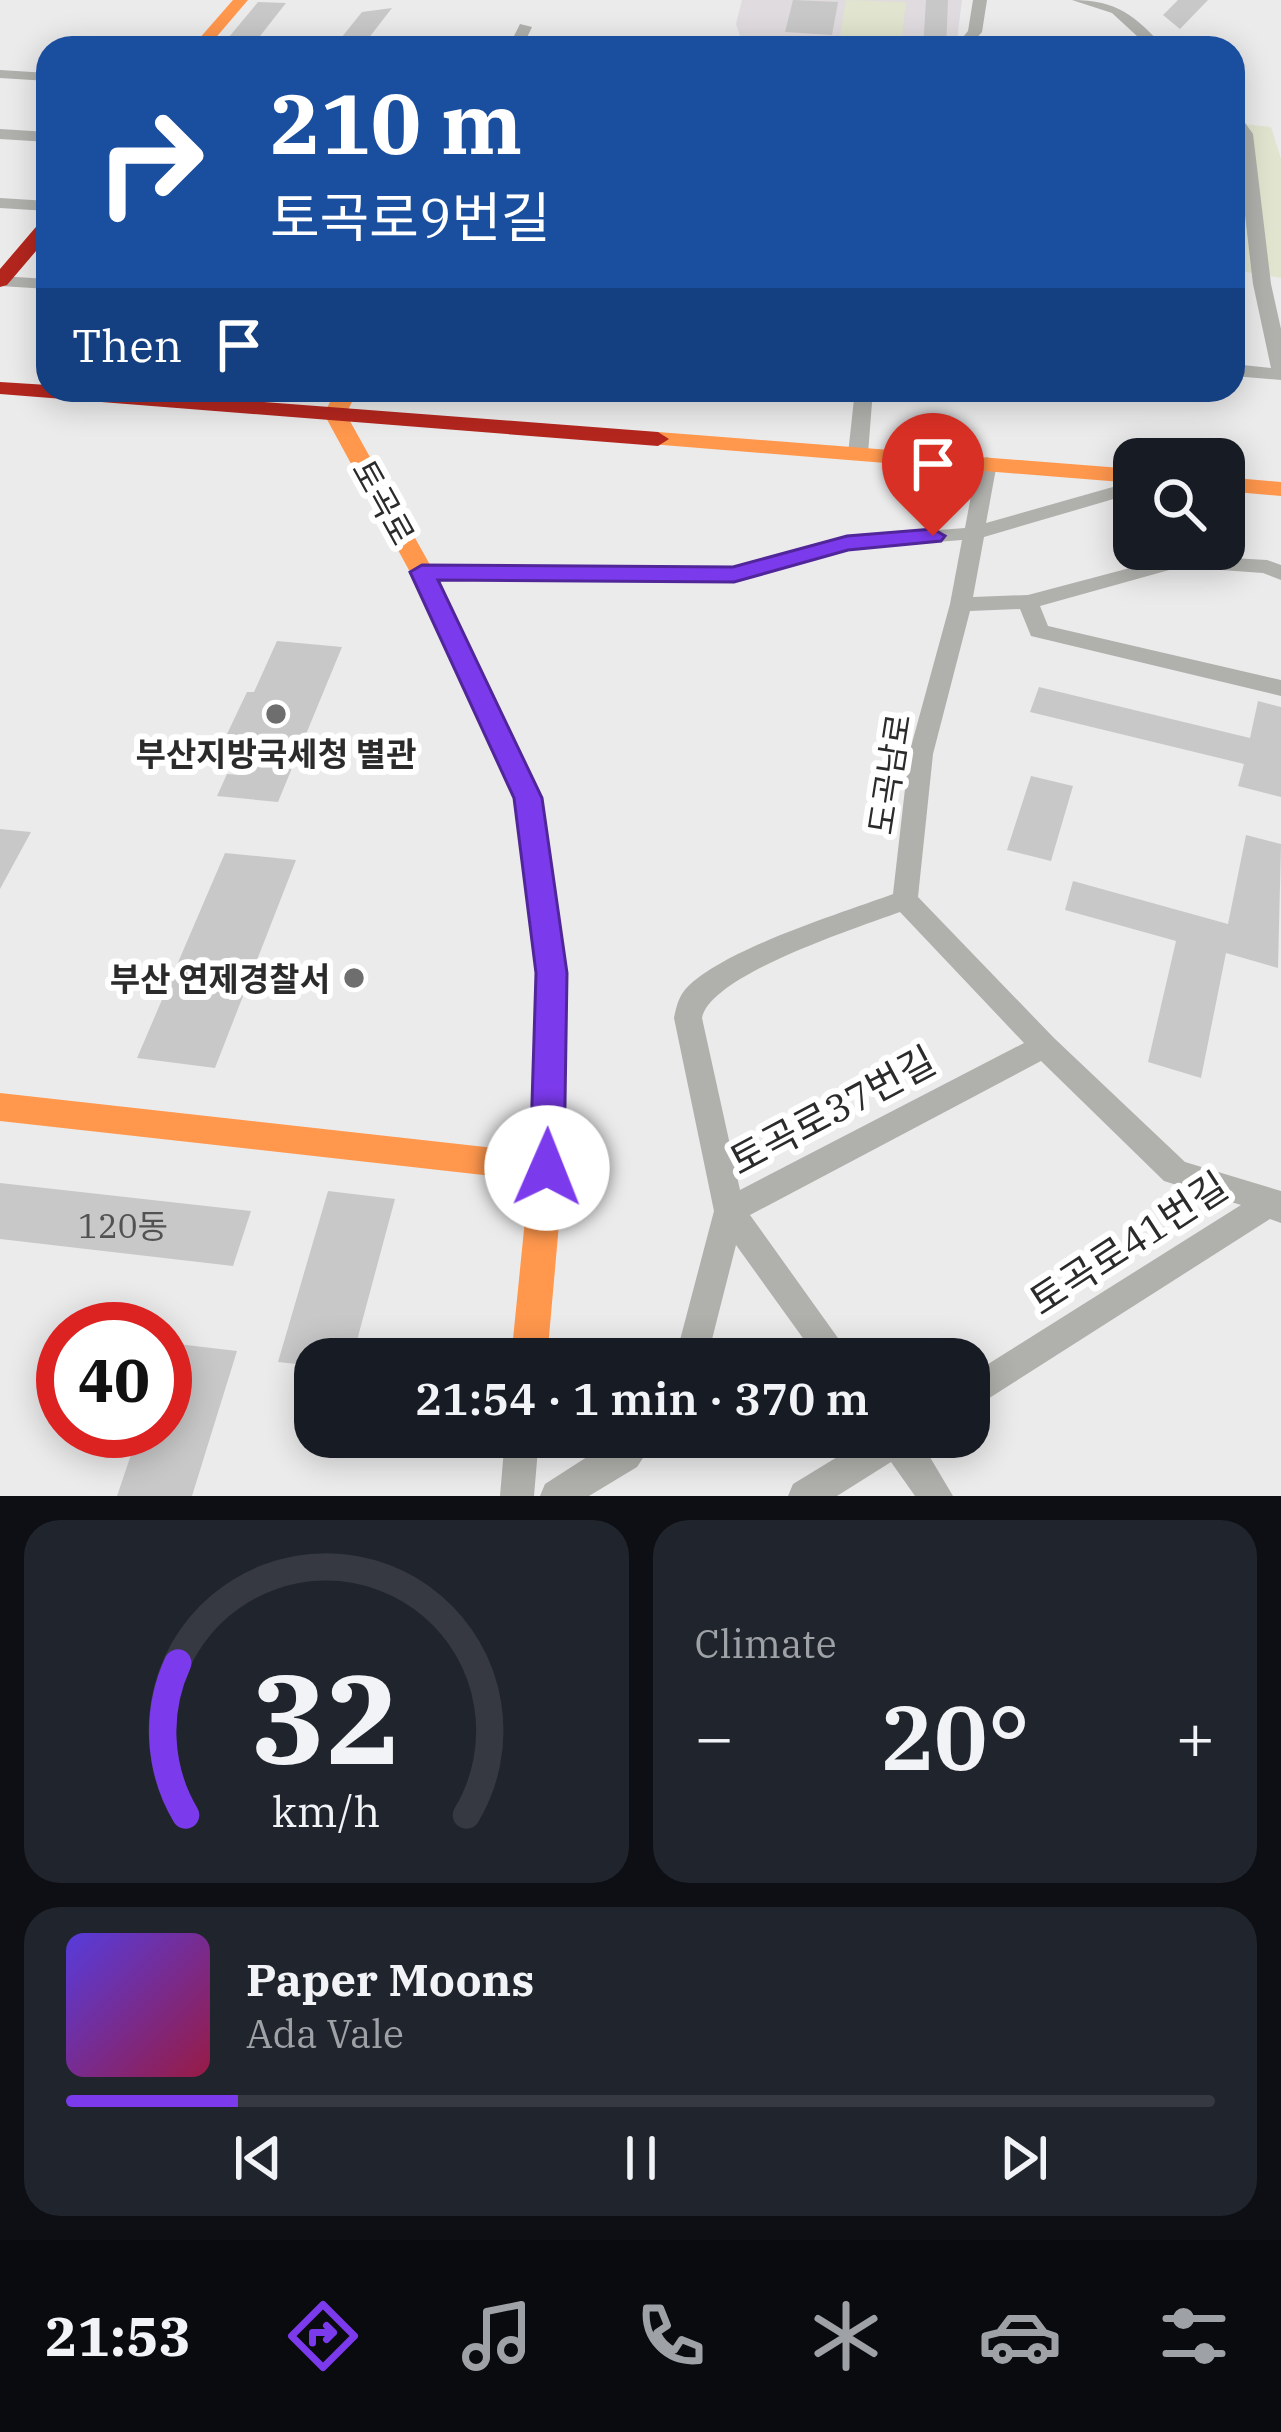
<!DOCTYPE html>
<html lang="en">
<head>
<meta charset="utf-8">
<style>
  body { margin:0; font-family:"IBM Plex Serif","Noto Sans KR",serif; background:#20242c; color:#f1f3f6; height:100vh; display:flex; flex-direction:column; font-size:45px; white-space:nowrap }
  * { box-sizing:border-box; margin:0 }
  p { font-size:39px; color:#9ea1a6 }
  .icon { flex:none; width:66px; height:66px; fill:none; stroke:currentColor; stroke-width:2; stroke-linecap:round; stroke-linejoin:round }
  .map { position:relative; height:1496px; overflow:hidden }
  .details { display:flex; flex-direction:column; gap:24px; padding:24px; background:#0d0f14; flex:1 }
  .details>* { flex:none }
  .hud { position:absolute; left:36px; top:36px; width:1209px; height:366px; border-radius:36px; box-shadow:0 6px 30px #0003; background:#1a4fa0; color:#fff; overflow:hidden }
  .buttons { position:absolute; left:1113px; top:438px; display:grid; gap:24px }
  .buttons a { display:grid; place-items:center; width:132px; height:132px; border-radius:24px; background:#171b24; box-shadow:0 6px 30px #0003; font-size:60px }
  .speed { position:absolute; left:36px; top:1302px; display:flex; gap:24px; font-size:60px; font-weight:700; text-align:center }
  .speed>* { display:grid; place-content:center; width:156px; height:156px; border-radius:50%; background:#171b24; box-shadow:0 6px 30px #0003; line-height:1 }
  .speed .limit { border:18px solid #d22; background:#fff; color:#111 }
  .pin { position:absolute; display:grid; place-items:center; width:102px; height:102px; color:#fff; margin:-123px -51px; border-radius:50% 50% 50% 0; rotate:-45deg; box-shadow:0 0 12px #0007 }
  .pin .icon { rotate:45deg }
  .me { position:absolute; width:132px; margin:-66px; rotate:1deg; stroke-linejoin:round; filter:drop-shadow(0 0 9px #0008) }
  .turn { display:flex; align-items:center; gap:42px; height:252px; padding:0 36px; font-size:54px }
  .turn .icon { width:156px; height:156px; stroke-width:2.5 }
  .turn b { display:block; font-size:84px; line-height:102px }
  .then { display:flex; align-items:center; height:114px; padding:0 36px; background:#0003; gap:24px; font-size:45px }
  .big { font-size:90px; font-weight:600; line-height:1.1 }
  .details .card { flex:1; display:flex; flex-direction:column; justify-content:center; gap:18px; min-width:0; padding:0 42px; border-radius:36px; background:#20242c }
  .details .dial { align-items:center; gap:0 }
  .dial svg { height:312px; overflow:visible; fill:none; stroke:#363941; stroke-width:7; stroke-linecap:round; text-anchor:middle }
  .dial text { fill:#f1f3f6; stroke:none }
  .song { display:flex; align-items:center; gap:36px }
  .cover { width:144px; height:144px; border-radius:18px; background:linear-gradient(135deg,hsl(250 70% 55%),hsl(340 70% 35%)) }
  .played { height:12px; border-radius:6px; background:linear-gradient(90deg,#7c3aed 15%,#363941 15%) }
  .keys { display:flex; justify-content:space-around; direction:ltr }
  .heat { display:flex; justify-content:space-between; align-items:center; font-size:66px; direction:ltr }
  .details .tiles { flex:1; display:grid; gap:24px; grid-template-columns:1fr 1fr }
  .card:last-child { grid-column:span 2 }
  .trip { position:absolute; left:294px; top:1338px; width:696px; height:120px; border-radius:36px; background:#171b24; box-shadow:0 6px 30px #0003; font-weight:600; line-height:120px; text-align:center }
  .tabs { display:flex; height:192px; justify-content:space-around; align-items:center; background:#090b0e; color:#9ea1a6 }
  .tabs .icon { width:84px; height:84px }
  .tabs .current { color:#7c3aed }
  .tabs b { font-size:54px; color:#f1f3f6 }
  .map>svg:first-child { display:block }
</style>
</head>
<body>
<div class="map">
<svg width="1281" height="1496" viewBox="0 0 1281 1496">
  <rect width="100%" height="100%" fill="#ecebec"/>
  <path fill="#e0dbdf" d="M742 0H962L956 48H749L743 45 736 24Z"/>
  <path fill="#e1e4ce" d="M846 0 906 2 901 46 839 43Z
    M1233 123 1271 127 1281 159V278L1241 271 1243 341 1239 355 1233 354Z"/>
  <path fill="#c9c8c9" d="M793 0 838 2 832 35 785 32Z
    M926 0H948L946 48H923Z
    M1178 0H1208L1180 29 1163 15Z
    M258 2 286 3 253 45 224 43Z
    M392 8 361 48H333L362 12Z
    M277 641 342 647 278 802 217 796 227 774 240 775 256 737 227 734 247 692H254Z
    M1039 687 1250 738 1258 701 1281 707V797L1238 786 1244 764 1030 712Z
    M1031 776 1073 786 1051 861 1007 850Z
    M0 829 31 832 0 889Z
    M1246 835 1281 844 1278 968 1226 953 1201 1078 1148 1062 1176 941 1065 910 1073 881 1228 924Z
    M225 853 296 860 215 1068 137 1058Z
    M0 1183 251 1211 233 1266 0 1239Z
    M328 1191 395 1199 352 1359H315V1366L278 1362Z
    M169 1343 237 1351 192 1496H117L139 1431H165Z"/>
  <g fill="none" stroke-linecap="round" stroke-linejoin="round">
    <path fill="#b0b0ac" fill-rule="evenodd" d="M973 0H987L982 32 968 48H954L968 31Z
      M1072 0C1118 0 1135 16 1165 48H1150L1112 13Z
      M520 24 532 27 522 48H508Z
      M0 70 48 73V81L0 78Z
      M1233 112 1238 113 1253 134 1271 284 1281 329V380L1233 376V364L1271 368 1253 284Z
      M0 129 48 132V142L0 139Z
      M0 198 48 201V211L0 208Z
      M0 276 48 279V289L0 286Z
      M855 390H873L868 454 858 460 848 454Z
      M987 457 997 463 986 523 1134 481V493L984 537 973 597 1028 595 1179 555 1267 560 1281 565V580L1263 573 1180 567 1040 606 1048 626 1281 680V696L1031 636 1020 609 970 611 933 754 918 897 1054 1038 1185 1162 1281 1191V1223L1270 1219 969 1411V1376L1241 1205 1164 1181 1041 1061 750 1215 853 1359H818L736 1245 707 1359H675L714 1211 674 1018C676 1008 678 999 684 991 717 951 842 913 893 894L909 754 950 604 962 540 848 549 734 581 422 579 411 572 422 565 733 567 847 537 965 528 977 463ZM900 912 1024 1043 740 1190 702 1018C710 975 859 927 900 912Z
      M505 1437H539L534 1496H500Z
      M618 1437H657L637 1467 589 1496H540L545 1484Z
      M870 1437H918L953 1496H915L891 1462 837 1496H788L793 1484Z"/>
    <path fill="#ff974d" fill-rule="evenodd" d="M233 0H248L207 48H191Z
      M336 390H358L346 414 434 572 542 798 566 973 564 1168 547 1359H511L529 1180 0 1121V1093L531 1152 536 973 514 798 410 572 324 414Z
      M658 432 1134 469V483L650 444V434Z
      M1224 477 1281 482V496L1224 491Z"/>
    <path fill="#b3261e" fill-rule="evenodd" d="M48 219V237L7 285 0 287V269L41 221Z
      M0 382 48 385V390H108L658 432 669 439 658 446 0 394Z"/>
  </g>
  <path fill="#7c3aed" stroke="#51269a" stroke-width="3" d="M933 529 945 536 941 541 848 550 734 582 438 580 542 798 567 973 564 1168 559 1179 547 1183 535 1179 530 1168 536 973 514 798 410 572 422 565 733 567 847 536Z"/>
  <g fill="#6f6e6f" stroke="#fff" stroke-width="4.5">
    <circle cx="276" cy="714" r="12"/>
    <circle cx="354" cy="978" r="12"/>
  </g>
  <g text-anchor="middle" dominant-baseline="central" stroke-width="12" stroke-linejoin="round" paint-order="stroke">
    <g font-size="33" fill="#2c2b2c" stroke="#fff">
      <text transform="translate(384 502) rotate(61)">토곡로</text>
      <text transform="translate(889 774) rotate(-81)">도곡남로</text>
    </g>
    <g font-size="33" font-weight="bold" fill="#2c2b2c" stroke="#fff">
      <text x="276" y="753">부산지방국세청 별관</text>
      <text x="330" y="978" text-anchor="end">부산 연제경찰서</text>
    </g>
    <g font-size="33" fill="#535253">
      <text x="123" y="1225">120동</text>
    </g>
    <g font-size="39" fill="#2c2b2c" stroke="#fff">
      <text transform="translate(832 1110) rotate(-28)">토곡로37번길</text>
      <text transform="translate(1128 1243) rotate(-33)">토곡로41번길</text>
    </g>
  </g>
</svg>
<div class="buttons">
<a><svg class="icon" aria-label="search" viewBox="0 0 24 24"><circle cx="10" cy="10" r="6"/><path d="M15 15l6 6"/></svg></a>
</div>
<div class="speed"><div class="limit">40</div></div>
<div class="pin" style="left:933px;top:536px;background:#d93025"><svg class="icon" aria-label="arrive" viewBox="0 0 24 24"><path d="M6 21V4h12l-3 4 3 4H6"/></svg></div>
<svg class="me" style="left:547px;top:1168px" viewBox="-20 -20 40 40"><circle r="19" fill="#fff"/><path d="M0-13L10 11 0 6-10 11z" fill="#7c3aed"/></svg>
<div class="trip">21:54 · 1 min · 370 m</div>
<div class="hud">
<div class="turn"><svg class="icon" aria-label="right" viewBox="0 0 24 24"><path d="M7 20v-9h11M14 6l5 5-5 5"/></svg><div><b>210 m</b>토곡로9번길</div></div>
<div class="then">Then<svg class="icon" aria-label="arrive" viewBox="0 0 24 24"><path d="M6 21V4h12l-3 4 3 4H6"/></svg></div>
</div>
</div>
<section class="details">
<div class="tiles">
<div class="card dial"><svg viewBox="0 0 100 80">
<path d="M14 69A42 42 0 1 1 86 69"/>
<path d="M14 69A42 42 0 0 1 12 30" stroke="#7c3aed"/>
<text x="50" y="56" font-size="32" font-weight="700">32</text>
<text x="50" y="72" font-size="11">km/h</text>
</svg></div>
<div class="card"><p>Climate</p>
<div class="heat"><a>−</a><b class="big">20°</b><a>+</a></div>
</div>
<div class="card">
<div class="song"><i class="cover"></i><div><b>Paper Moons</b><p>Ada Vale</p></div></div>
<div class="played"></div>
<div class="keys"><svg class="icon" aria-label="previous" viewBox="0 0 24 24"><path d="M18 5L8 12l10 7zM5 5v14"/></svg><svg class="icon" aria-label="pause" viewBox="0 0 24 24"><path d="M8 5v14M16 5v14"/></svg><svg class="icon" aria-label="next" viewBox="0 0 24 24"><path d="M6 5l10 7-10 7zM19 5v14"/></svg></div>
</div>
</div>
</section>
<nav class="tabs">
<b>21:53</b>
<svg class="icon current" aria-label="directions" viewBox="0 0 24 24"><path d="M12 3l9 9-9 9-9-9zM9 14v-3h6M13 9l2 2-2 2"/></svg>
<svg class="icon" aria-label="music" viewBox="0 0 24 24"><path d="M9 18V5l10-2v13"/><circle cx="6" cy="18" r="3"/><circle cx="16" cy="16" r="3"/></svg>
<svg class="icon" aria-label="phone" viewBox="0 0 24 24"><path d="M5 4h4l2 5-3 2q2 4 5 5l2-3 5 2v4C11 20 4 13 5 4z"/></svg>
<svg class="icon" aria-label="climate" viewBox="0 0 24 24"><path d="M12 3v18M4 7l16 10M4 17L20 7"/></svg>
<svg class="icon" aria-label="car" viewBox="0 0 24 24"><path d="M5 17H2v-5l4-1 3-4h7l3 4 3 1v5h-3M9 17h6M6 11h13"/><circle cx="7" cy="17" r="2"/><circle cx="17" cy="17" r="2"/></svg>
<svg class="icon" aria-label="filters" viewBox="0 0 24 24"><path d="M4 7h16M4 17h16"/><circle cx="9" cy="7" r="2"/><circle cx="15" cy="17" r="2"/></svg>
</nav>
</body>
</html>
